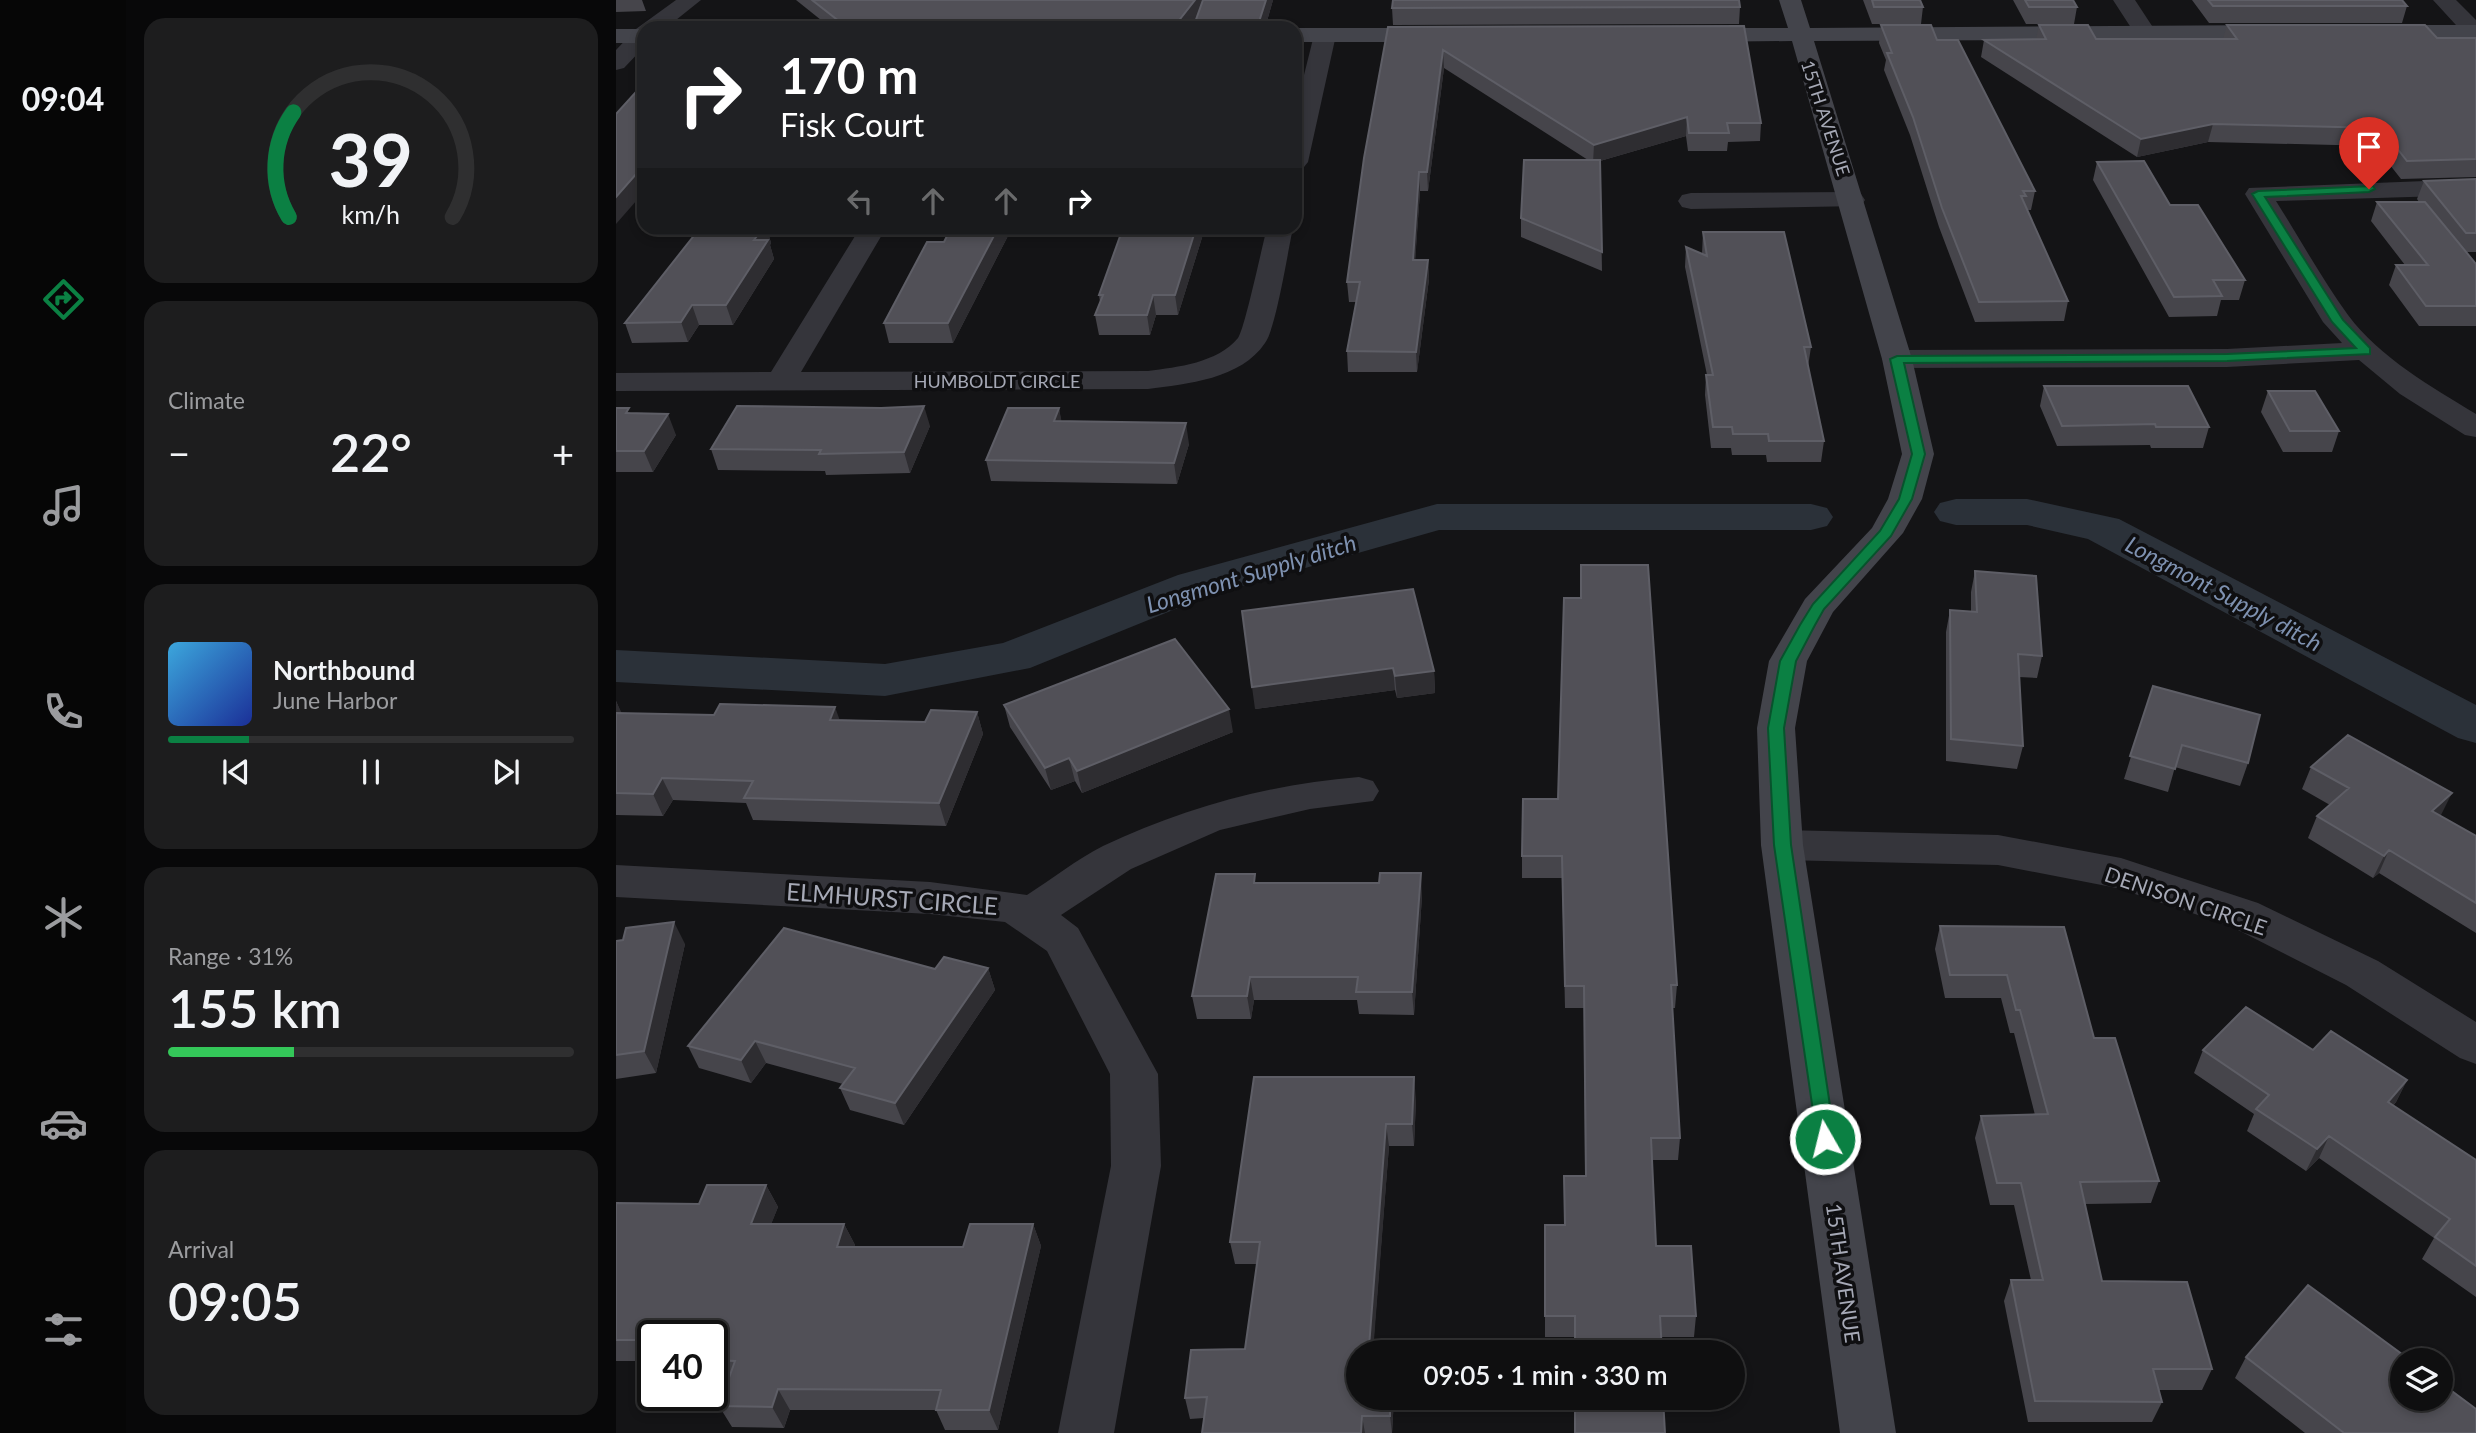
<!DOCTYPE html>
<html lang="en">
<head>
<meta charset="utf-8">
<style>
  body { margin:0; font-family:Lato,sans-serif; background:#1d1d1e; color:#f1f3f6; height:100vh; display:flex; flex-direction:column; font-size:26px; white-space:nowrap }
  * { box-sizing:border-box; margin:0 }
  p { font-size:23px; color:#9b9c9f }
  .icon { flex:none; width:38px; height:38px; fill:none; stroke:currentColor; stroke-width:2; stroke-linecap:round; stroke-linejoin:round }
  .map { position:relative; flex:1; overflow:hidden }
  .side { display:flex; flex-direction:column; gap:18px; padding:18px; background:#080809; width:490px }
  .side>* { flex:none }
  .top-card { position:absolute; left:21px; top:21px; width:665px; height:214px; border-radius:21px; box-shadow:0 4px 10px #0003,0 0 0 2px #2f2f30; background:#202124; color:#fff; overflow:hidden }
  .buttons { position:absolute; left:1774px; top:1348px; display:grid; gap:14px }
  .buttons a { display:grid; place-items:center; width:63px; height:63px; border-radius:50%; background:#0f0f10; box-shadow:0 4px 10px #0003,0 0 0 2px #2f2f30; font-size:35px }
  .speed { position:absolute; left:21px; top:1320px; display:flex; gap:14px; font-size:35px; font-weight:700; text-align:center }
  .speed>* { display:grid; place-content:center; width:91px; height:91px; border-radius:50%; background:#0f0f10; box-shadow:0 4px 10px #0003,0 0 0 2px #2f2f30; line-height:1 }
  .speed .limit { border:4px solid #111; border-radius:10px; background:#fff; color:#111 }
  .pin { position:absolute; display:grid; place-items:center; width:60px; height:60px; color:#fff; margin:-72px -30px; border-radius:50% 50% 50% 0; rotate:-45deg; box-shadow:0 0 7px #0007 }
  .pin .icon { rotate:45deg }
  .me { position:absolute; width:77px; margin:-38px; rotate:352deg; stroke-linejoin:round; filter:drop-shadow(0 0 5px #0008) }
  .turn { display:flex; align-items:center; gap:24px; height:147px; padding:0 28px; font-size:32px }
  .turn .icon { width:91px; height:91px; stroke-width:2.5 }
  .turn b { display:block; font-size:49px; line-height:60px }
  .lanes { display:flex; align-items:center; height:66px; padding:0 28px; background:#0003; justify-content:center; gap:35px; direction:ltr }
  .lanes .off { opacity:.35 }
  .big { font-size:52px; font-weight:600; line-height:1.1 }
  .side .widget { flex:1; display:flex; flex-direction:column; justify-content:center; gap:10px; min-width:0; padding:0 24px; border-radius:21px; background:#1d1d1e }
  .side .dial { align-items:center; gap:0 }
  .dial svg { height:182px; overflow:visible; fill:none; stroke:#2f2f30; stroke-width:7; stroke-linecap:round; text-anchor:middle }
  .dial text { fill:#f1f3f6; stroke:none }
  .song { display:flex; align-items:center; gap:21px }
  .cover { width:84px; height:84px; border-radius:10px; background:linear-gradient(135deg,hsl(200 70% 55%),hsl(230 70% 35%)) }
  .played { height:7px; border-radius:4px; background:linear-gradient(90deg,#0b8043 20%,#2f2f30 20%) }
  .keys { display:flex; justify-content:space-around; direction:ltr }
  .heat { display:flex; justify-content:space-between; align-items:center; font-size:38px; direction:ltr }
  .charge { height:10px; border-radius:5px; background:linear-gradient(90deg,#34c759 31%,#2f2f30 0) }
  .trip { position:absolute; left:730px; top:1340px; width:399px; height:70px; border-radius:35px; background:#0f0f10; box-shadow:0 4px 10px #0003,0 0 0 2px #2f2f30; font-weight:600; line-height:70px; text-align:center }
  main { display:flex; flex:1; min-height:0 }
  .tab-bar { display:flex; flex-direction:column; width:126px; justify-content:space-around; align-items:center; background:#060606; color:#9b9c9f }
  .tab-bar .icon { width:49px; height:49px }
  .tab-bar .current { color:#0b8043 }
  .tab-bar b { font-size:32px; color:#f1f3f6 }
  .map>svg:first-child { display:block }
</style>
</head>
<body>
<main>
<nav class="tab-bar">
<b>09:04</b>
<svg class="icon current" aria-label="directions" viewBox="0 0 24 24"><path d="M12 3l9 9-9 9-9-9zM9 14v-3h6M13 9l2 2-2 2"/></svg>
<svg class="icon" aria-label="music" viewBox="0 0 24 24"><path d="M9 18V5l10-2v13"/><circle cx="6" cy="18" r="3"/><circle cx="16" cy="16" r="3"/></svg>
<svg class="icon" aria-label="phone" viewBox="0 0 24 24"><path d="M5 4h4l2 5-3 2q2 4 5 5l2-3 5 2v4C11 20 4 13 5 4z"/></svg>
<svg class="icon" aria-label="climate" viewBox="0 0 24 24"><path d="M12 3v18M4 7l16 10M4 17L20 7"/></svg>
<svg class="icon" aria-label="car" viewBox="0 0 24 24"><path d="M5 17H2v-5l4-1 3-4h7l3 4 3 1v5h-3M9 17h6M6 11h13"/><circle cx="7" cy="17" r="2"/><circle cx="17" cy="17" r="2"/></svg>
<svg class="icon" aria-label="filters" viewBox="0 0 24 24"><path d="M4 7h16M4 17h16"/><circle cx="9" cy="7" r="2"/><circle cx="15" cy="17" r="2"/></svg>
</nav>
<section class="side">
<div class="widget dial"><svg viewBox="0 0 100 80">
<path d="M14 69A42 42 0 1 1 86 69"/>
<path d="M14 69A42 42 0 0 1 16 23" stroke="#0b8043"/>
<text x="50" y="56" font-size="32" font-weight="700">39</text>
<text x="50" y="72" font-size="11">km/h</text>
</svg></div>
<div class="widget"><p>Climate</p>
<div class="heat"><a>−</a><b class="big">22°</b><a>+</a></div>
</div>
<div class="widget">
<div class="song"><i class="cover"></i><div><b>Northbound</b><p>June Harbor</p></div></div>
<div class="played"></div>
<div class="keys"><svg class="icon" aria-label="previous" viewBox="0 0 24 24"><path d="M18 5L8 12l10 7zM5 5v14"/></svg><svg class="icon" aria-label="pause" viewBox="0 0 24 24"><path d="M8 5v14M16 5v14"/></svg><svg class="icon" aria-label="next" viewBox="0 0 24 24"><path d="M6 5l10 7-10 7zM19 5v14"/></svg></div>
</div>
<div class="widget"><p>Range · 31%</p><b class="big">155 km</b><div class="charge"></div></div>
<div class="widget"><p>Arrival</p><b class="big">09:05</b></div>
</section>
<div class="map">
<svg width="1860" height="1433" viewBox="0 0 1860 1433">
  <rect width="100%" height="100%" fill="#141416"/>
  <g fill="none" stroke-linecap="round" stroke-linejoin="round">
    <path fill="#2b3139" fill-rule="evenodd" d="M1340 499H1411L1503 519 1860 705V743L1842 738 1472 539 1411 525H1340L1324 521 1318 512 1324 503Z
      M821 504H1195L1211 508 1217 517 1211 526 1195 530H823L594 595 414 668 269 696 0 682V650L269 664 387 643 562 575Z"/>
    <path fill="#35353b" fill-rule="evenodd" d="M60 0H85L50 28H28V47L8 68 0 70V50L20 29Z
      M1497 0H1519L1540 32 1537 37H1521Z
      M1817 0H1840L1860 20V38L1851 37Z
      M709 28 720 35 692 162 688 167 679 170V111L698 35Z
      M1860 179V195L1660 201C1684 239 1706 279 1732 315 1764 358 1816 387 1860 414V437L1849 435 1784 394 1743 360 1611 367 1281 368 1270 365 1266 359 1270 353 1281 350 1611 349 1726 343 1707 322 1629 194 1633 188Z
      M1236 192 1245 194 1249 200 1245 206 1075 209 1066 207 1062 201 1066 195 1075 193Z
      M244 228H270L185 372 532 371C562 367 601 363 622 338 629 328 646 246 651 228H677C672 250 660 329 649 343 625 379 571 384 532 389L0 391V373L155 372Z
      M743 777 757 781 763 791 757 801 694 809 604 830 515 869 445 915 462 928 542 1074 545 1166 498 1433H442L495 1166 494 1074 431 951 389 922 314 914 0 897V865L314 882 411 895C436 879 461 859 487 846 568 808 654 784 743 777Z
      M1166 830 1382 835 1505 858 1642 903 1762 961 1860 1022V1064L1844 1058 1730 985 1612 925 1501 888 1382 865 1166 860 1151 856 1145 845 1151 834Z"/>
    <path fill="#43444b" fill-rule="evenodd" d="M1163 0H1185L1194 28 1662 25 1673 32 1662 39 1198 41 1296 359 1318 454 1306 499 1287 533 1217 612 1191 661 1179 728 1187 845 1280 1433H1224L1145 845 1141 728 1153 661 1189 599 1256 528 1272 499 1286 454 1266 359 1176 41 1078 42 1067 35 1078 28H1172Z
      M1764 25H1860V39L1756 37 1753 32Z
      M679 28H822L833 35 822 42H679Z
      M0 29H28V43H0Z"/>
  </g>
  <path fill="#46454b" d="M0 0H26L30 11 0 12Z
    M180 0H657L649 28 581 18 573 28H215Z
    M1247 0H1304L1307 7 1305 24H1256Z
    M1397 0H1457L1461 7 1458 24H1410Z
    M1576 0H1786L1791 6 1786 23H1593Z
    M1124 7 1123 24 777 25 776 8Z
    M1265 25 1321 40 1419 191 1415 210H1411L1452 301 1448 321 1359 322 1323 227 1294 135 1268 70 1270 60 1263 43Z
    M1423 25 1480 39H1607L1611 25 1821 38H1860V177L1785 179 1759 146 1592 142 1521 157 1365 57 1368 40 1420 39Z
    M772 27 1145 123 1144 141 1112 142 1111 151H1072L1070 136 984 161 986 271 905 237V218L972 160 828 68 812 191H804L799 260H812L813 279 801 372H732L731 351 740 302H733L731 282Z
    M1481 162 1554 205 1629 280 1623 300H1605L1601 316 1553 317 1477 180Z
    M1860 179V252H1850L1860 264V326H1803L1773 285 1780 265H1789L1755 221 1761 202H1803L1801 199 1808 181Z
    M84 228H152L151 229 155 243 154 245 158 259 117 325H83L72 342 16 343 9 323Z
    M335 228H416L413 232 395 230 337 343H273L268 323 328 242Z
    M589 228 562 315H540L534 335H483L479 315 484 302 483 295Z
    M1087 232 1195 347 1192 367 1208 441 1205 462H1151L1150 455H1116L1115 448H1095L1089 395 1090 375H1091L1069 267 1070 247 1086 254Z
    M1428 386 1593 427 1587 448H1535L1534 445 1441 446 1424 406Z
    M1652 391 1723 431 1716 452H1667L1645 412Z
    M0 408 15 413 60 435 37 472H0Z
    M443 408 445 421 573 444 561 484 375 481 370 460Z
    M314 426 294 473 210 475 209 471 102 470 95 449Z
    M965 565 1061 985 1059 1008H1056L1064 1138 1062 1160H1036L1040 1246 1080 1316 1078 1337H929V1225H948L969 1176 968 1008H949L946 878H906V856L942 799 965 598Z
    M1359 571 1426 656 1421 678 1403 677 1407 746 1401 769 1330 761V632L1334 610 1355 612V592Z
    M797 589 818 671 819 693 781 698 779 690 639 709Z
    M1537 686 1632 763 1624 786 1559 767 1552 792 1508 779Z
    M0 701 5 713 309 722 361 712 367 734 330 826 137 820 130 803 57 800 47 816 0 815Z
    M388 705 617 732 466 793 459 781 435 790 394 727Z
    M1695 767 1824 816 1860 836V933L1763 873 1757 878 1692 838 1701 816 1714 805 1686 789Z
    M641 883 806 896 798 1015 743 1014 741 1000H638L635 1019H581L576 996Z
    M1324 926 1478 1038 1543 1181 1535 1203 1469 1204 1486 1281 1596 1369 1586 1390H1543L1546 1402 1536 1422H1412L1388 1301 1395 1280H1415L1398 1205H1374L1359 1138 1365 1116 1419 1115 1398 1033H1394L1385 998H1329L1319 949Z
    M0 941 69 944 40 1073 0 1079Z
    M372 968 379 990 288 1125 234 1110 224 1088 227 1084 150 1063 135 1083 83 1068 72 1046 319 969Z
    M1587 1050H1697L1791 1080 1780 1102 1777 1106 1860 1160V1297L1806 1259 1818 1238 1703 1158 1690 1171 1631 1131 1638 1114 1578 1073Z
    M800 1100 798 1146H773L757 1347H777L778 1353H742L778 1398 776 1433H586L588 1418 574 1419 569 1398 629 1349 641 1264H619L614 1242Z
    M150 1185 162 1207 155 1224H228L239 1245 238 1247H347L417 1224 425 1246 382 1430H329L320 1410H174L168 1428 116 1427 103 1406 112 1381H96V1335H37V1374L28 1361H0V1203L83 1204Z
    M1630 1357 1860 1433H1689L1619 1378Z"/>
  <path fill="#2e2d31" d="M579 0H595L573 28H557Z
    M650 0H657L649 28H641Z
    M827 50 828 68 812 191 811 172Z
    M1071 117 1070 136 977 163 978 145Z
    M1597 124 1592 142 1521 157 1525 139Z
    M28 165V192L0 224V197Z
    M803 172 804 191 798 279 797 260Z
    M136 228H152L151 229 155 243 154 245 158 259 117 325 110 305 138 240Z
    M382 228H395V230L337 343 332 323Z
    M580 228H589L562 315 559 295Z
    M812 260 813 279 801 372 800 352Z
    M537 295 540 315 534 335 531 315Z
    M76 305 83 325 72 342 65 322Z
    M308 406 314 426 294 473 288 452Z
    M443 408 447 429 438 421Z
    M52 414 60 435 37 472 28 451Z
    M570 423 573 444 561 484 558 463Z
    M777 668 779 690 639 709 636 687Z
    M818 671 819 693 781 698 779 676Z
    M0 701 10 722 0 730Z
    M219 707 227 729 214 720Z
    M613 709 617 732 466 793 461 771Z
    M361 712 367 734 330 826 323 803Z
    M453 758 459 781 435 790 429 768Z
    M46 778 57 800 47 816 37 794Z
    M1836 793 1825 815 1806 833 1816 811Z
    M1773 850 1763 873 1757 878 1768 856Z
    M805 873 806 896 798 1015 796 992Z
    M58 922 69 944 40 1073 28 1051Z
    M372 968 379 990 288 1125 279 1103Z
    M634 977 638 1000 635 1019 631 996Z
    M139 1041 150 1063 135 1083 125 1060Z
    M798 1077 800 1100 798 1146 796 1124Z
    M1791 1080 1780 1102 1760 1125 1772 1102Z
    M770 1124 773 1146 757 1353 753 1347Z
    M1713 1136 1703 1158 1690 1171 1701 1149Z
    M150 1185 162 1207 147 1245 135 1224Z
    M228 1224 239 1245 231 1268 221 1247Z
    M417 1224 425 1246 382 1430 373 1410Z
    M162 1389 174 1410 168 1428 156 1407Z
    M774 1398H778L776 1433 774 1416Z
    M746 1416 749 1433H745Z"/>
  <path fill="#515057" stroke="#5e5e66" stroke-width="2" d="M196 0H579L557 28H219L224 22Z
    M587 0H650L641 28H577Z
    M777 0H1123L1124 7 776 8Z
    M1256 0H1304L1307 7H1258Z
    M1409 0H1457L1461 7H1413Z
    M1592 0H1786L1791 6H1597Z
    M1265 25H1315L1321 40H1342L1419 191H1407L1410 196H1405L1452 301 1363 302 1326 208 1297 117 1271 53H1276Z
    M1423 25H1472L1480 39H1621L1611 25H1809L1821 38H1860V159L1791 161 1765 128 1597 124 1525 139 1368 40 1430 39Z
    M1128 26 1145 123H1111L1113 133H1073L1071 117 978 145 827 50 811 172H803L797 260H812L800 352 731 351 744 282H731L748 158 772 27Z
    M28 83V165L0 197V114Z
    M908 160H984L986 252 905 218Z
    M1528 161 1554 205H1582L1629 280H1597L1606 296 1558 297 1481 162Z
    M1860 179V233H1850L1808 181Z
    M1761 202H1809L1860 264V306H1810L1780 265H1812Z
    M84 228H147L138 240H152L110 305H76L65 322 9 323Z
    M335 228H382L332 323H268L311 242H328Z
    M507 228H580L559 295H537L531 315H479L487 295H483Z
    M1087 232H1168L1195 347H1188L1208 441H1153L1152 434H1117L1116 427H1097L1090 375H1097L1070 247 1091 256Z
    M1428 386H1572L1593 427H1540L1539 424 1446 426Z
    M1652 391H1699L1723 431H1674Z
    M121 406 265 408 308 406 288 452 203 454 205 450 95 449Z
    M0 408H13L10 413 52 414 28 451H0Z
    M392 408H443L438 421 570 423 558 463 370 460Z
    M965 565H1032L1061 985H1055L1064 1138H1035L1040 1246H1075L1080 1316H1044L1046 1353H959V1316H929V1225H949L948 1176H970L968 986H949L946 856H906L907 799H942L948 598H965Z
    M1359 571 1420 576 1426 656 1402 654 1407 746 1335 739 1334 610 1361 612Z
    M797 589 818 671 779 676 777 668 636 687 626 611Z
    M559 639 613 709 461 771 453 758 429 768 388 705Z
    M1537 686 1644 715 1632 763 1566 745 1559 769 1514 756Z
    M104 704 219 707 214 720 309 722 315 710 361 712 323 803 128 798 137 781 46 778 37 794 0 793V713L98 715Z
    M1732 735 1836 793 1816 811 1860 836V903L1773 850 1768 856 1701 816 1733 788 1695 767Z
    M764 873H805L796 992H740L742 977H634L631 996H576L600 874H639L638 883H763Z
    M58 922 28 1051 0 1055V941L7 940 10 928Z
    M1324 926 1448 927 1478 1038H1499L1543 1181 1464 1182 1486 1281 1571 1282 1596 1369H1537L1546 1402 1419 1401 1395 1280H1427L1405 1183H1381L1365 1116 1432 1114 1404 1010H1400L1391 975H1334Z
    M168 928 319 969 328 957 372 968 279 1103 224 1088 239 1068 139 1041 125 1060 72 1046Z
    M1630 1007 1697 1050 1715 1031 1791 1080 1772 1102 1860 1160V1266L1819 1237 1834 1219 1713 1136 1701 1149 1640 1109 1653 1095 1587 1050Z
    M638 1077H798L796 1124H770L753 1347H777V1353H742V1398H774V1416H746L745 1433H586L591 1397 569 1398 575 1350 629 1349 644 1242H614Z
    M91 1185H150L135 1224H228L221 1247H347L354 1224H417L373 1410H320L325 1390 162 1389 156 1407 103 1406 119 1361 96 1360V1335H37V1360L27 1359 36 1340H0V1203L83 1204Z
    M1692 1285 1794 1360H1787V1398H1825V1383L1860 1409V1433H1728L1630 1357Z
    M959 1398H1047L1049 1433H959Z"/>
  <path fill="#0b8043" stroke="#07532c" stroke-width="2" d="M1757 186 1759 189 1753 192 1649 197 1727 320 1754 348V354L1611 361 1288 363 1309 454 1296 499 1275 536 1208 609 1199 625 1180 661 1168 728 1175 845 1219 1139 1216 1145 1209 1147 1202 1145 1158 845 1152 728 1164 661 1184 625 1197 604 1264 531 1283 499 1296 454 1274 359 1281 356 1611 354 1740 348 1716 322 1636 194 1642 191Z"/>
  <g text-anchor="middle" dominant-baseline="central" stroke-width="7" stroke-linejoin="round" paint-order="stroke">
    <g font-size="18" fill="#a6a9b6" stroke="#0f0f11">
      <text transform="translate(1210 118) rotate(72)">15TH AVENUE</text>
      <text x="381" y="381">HUMBOLDT CIRCLE</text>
    </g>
    <g font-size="21" fill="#a6a9b6" stroke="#0f0f11">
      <text transform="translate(1570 900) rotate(19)">DENISON CIRCLE</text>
      <text transform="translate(1228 1273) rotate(82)">15TH AVENUE</text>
    </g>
    <g font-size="23" font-style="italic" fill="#7e91b0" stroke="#0f0f11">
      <text transform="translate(635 573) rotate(-17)">Longmont Supply ditch</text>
      <text transform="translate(1608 593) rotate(28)">Longmont Supply ditch</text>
    </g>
    <g font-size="24" fill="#a6a9b6" stroke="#0f0f11">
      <text transform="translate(276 898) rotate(4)">ELMHURST CIRCLE</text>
    </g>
  </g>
</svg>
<div class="buttons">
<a><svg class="icon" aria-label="layers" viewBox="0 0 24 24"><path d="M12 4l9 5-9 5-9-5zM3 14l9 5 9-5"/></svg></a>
</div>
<div class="speed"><div class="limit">40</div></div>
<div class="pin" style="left:1753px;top:189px;background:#d93025"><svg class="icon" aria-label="arrive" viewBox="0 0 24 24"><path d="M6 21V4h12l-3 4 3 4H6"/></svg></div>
<svg class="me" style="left:1209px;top:1139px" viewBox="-20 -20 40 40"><circle r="17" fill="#0b8043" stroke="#fff" stroke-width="3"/><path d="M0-11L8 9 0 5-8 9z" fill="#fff"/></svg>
<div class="trip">09:05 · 1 min · 330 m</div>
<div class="top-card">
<div class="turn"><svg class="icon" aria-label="right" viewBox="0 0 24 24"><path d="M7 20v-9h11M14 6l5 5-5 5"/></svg><div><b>170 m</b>Fisk Court</div></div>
<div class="lanes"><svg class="icon off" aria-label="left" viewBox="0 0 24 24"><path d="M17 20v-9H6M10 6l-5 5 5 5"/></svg><svg class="icon off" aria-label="ahead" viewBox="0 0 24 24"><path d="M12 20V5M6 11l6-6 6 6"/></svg><svg class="icon off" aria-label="ahead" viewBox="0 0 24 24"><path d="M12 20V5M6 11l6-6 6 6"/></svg><svg class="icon" aria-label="right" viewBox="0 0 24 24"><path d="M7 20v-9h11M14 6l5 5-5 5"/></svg></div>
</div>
</div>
</main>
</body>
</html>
